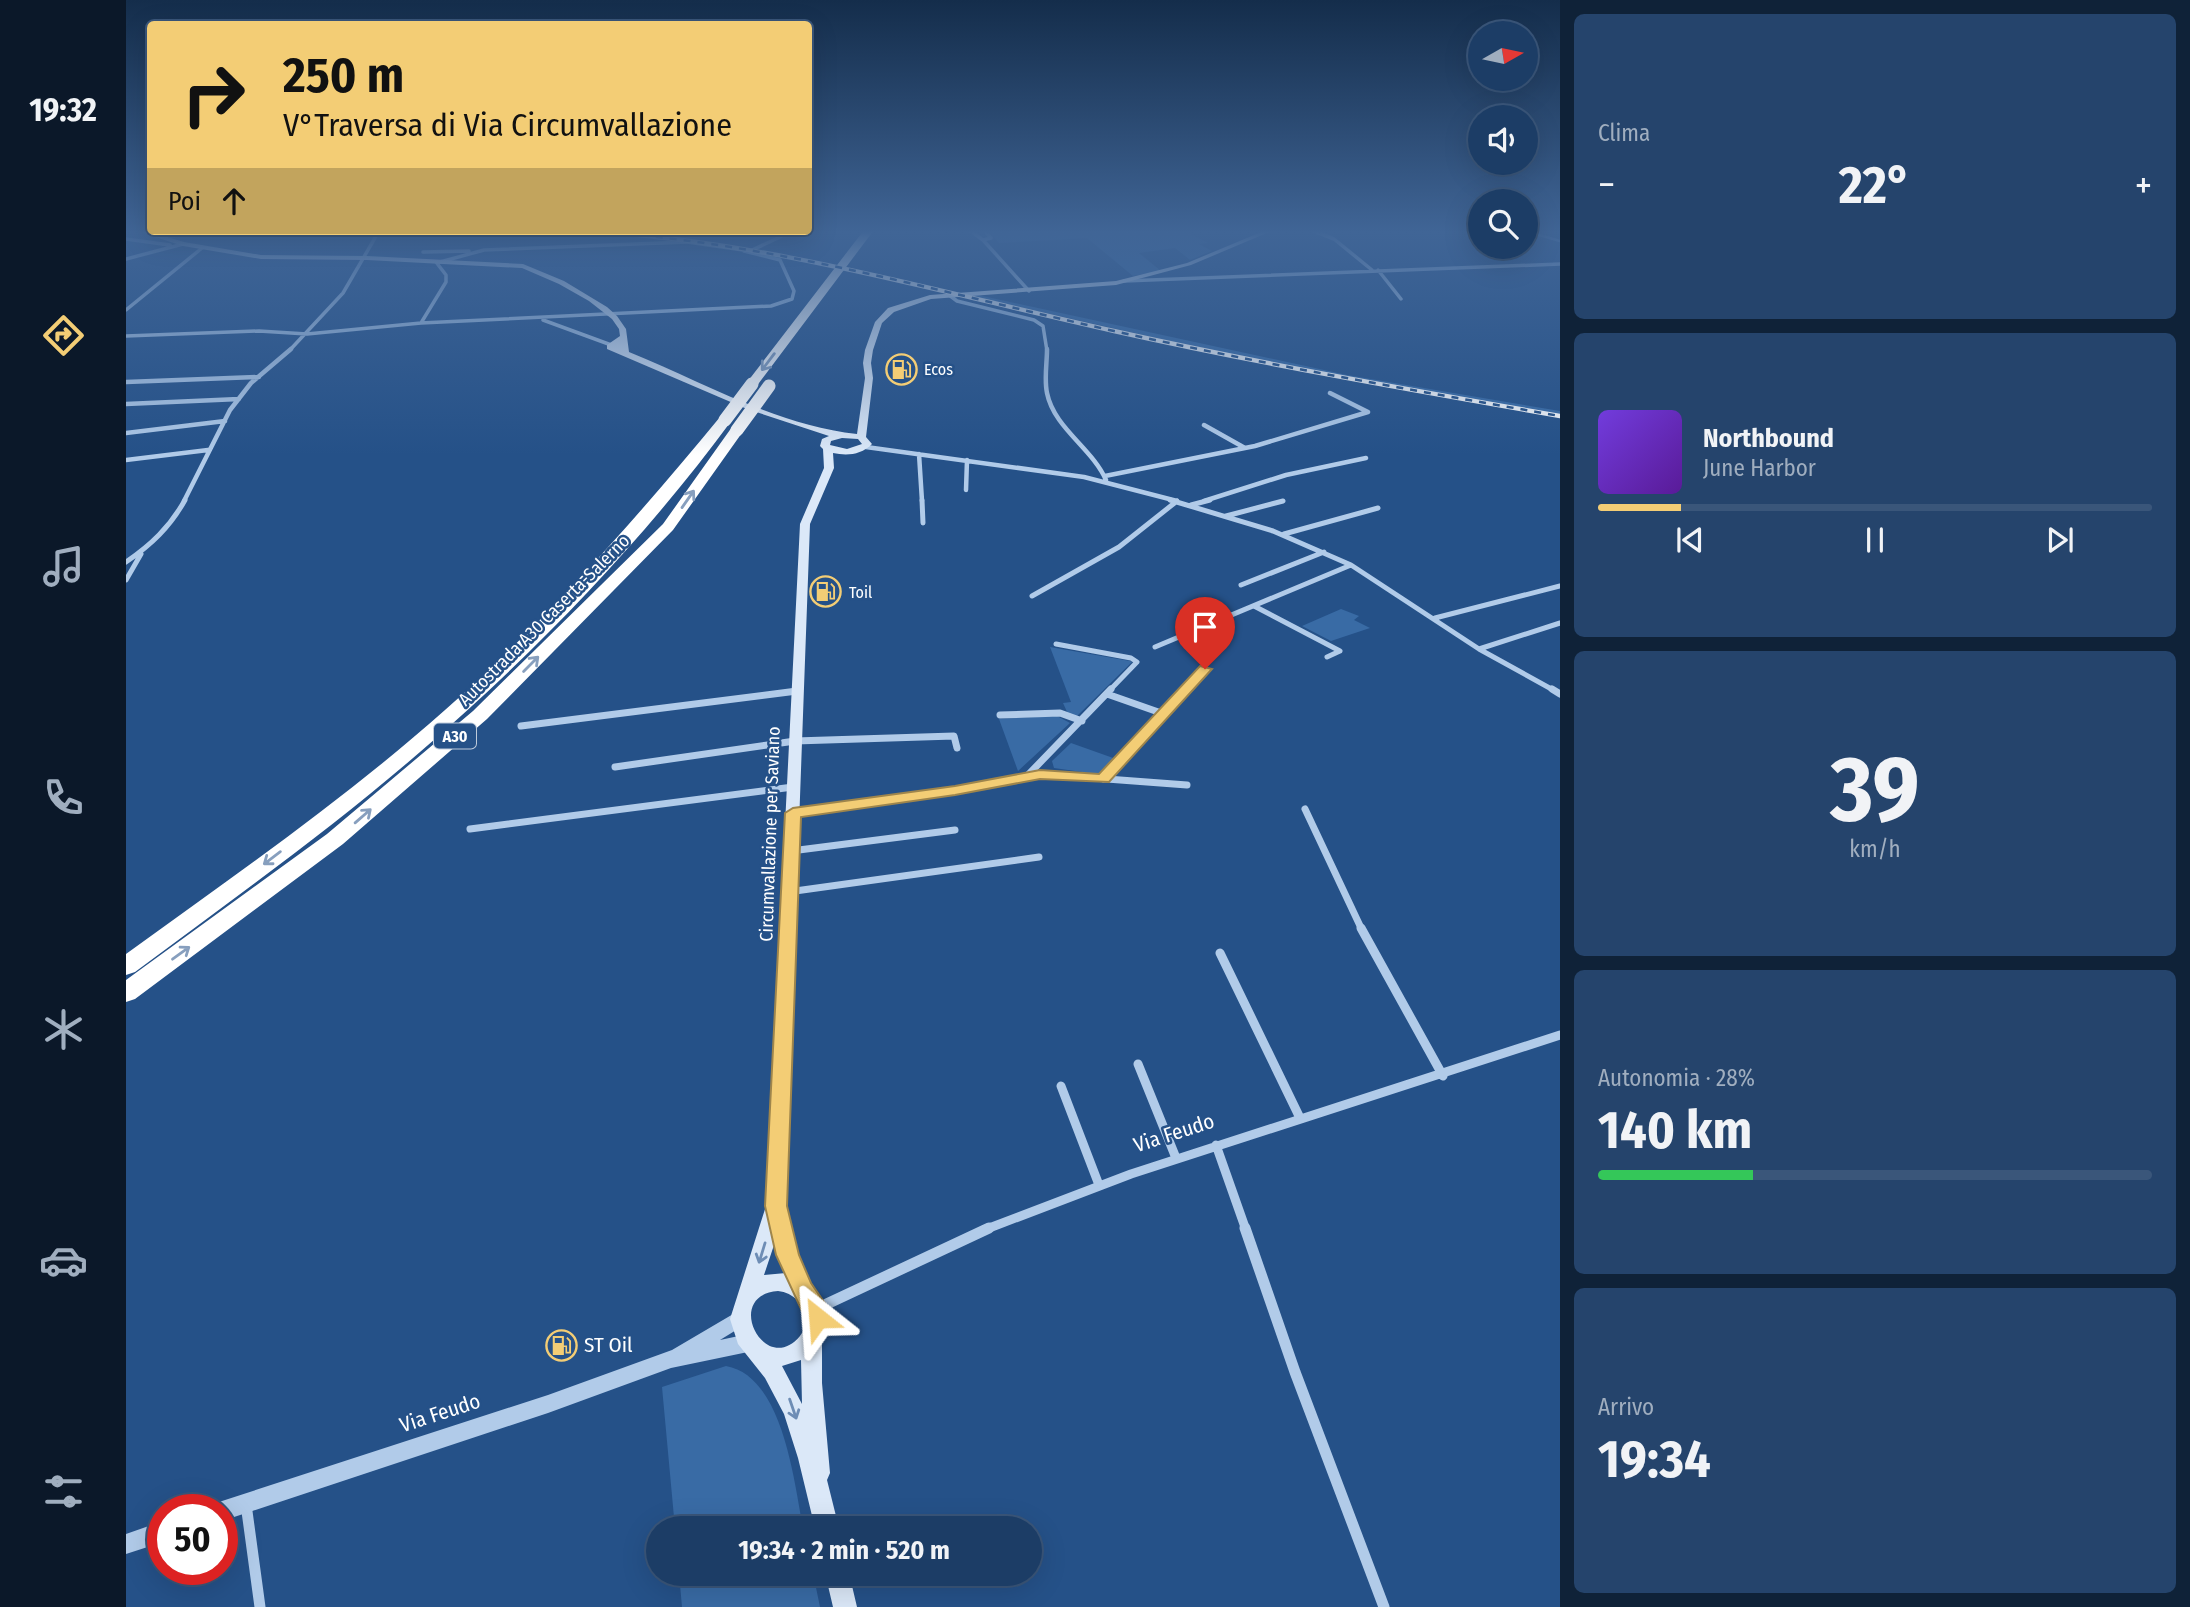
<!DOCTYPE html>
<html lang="it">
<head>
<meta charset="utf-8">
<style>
  body { margin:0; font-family:"Fira Sans Condensed",sans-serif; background:#25446c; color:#f1f3f6; height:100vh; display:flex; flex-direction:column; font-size:26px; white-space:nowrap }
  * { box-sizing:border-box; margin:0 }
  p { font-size:23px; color:#a0aebf }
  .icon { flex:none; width:38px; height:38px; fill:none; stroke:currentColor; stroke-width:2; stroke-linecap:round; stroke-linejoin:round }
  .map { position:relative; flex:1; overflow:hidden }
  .details { display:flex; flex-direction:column; gap:14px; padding:14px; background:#0f2238; width:630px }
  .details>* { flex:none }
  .banner { position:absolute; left:21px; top:21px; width:665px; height:214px; border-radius:7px; box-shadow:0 7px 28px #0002,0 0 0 2px #3a567a; background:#f3cd75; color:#111; overflow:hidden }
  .needle { width:46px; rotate:81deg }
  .controls { position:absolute; left:1342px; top:21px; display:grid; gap:14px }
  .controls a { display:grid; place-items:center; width:70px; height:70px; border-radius:50%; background:#1c3d66; box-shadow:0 7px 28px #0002,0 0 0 2px #3a567a; font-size:35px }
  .speed { position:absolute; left:21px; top:1494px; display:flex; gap:14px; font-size:35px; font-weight:700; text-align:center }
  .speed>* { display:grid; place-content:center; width:91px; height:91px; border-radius:50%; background:#1c3d66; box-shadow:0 7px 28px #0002,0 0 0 2px #3a567a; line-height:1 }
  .speed .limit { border:10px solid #d22; background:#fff; color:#111 }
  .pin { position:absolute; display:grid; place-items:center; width:60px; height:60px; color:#fff; margin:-72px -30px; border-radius:50% 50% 50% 0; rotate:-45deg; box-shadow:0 0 7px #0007 }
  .pin .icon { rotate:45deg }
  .me { position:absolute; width:77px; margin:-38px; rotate:332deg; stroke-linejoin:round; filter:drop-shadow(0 0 5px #0008) }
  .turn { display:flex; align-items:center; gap:24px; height:147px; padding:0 21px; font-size:32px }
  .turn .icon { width:91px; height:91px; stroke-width:2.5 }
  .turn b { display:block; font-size:49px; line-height:60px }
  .then { display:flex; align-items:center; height:66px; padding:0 21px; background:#0003; gap:14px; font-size:26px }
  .big { font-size:52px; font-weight:700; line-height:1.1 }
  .details .widget { flex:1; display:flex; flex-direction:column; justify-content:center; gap:10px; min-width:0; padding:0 24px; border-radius:10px; background:#25446c }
  .details .dial { align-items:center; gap:0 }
  .dial b { font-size:91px; line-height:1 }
  .song { display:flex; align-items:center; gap:21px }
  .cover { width:84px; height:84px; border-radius:10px; background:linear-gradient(135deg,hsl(260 70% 55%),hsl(270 70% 35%)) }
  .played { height:7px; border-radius:4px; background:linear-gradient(90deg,#f3cd75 15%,#3a567a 15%) }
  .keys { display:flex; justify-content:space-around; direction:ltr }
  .heat { display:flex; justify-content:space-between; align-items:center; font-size:38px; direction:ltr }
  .charge { height:10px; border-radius:5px; background:linear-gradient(90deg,#34c759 28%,#3a567a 0) }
  .trip { position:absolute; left:520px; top:1516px; width:396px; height:70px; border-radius:35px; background:#1c3d66; box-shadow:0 7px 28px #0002,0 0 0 2px #3a567a; font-weight:700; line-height:70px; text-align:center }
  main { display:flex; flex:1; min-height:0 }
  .tabs { display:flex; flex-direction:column; width:126px; justify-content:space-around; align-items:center; background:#0b1829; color:#a0aebf }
  .tabs .icon { width:49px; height:49px }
  .tabs .active { color:#f3cd75 }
  .tabs b { font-size:32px; color:#f1f3f6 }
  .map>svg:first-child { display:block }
</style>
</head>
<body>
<main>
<nav class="tabs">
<b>19:32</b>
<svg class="icon active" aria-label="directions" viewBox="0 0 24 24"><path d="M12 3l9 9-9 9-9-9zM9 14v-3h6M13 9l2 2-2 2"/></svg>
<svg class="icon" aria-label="music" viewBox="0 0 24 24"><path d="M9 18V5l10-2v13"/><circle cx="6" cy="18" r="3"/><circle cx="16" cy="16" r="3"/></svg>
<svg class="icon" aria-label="phone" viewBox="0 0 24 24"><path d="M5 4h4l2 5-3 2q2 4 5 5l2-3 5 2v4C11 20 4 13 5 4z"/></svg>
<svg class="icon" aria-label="climate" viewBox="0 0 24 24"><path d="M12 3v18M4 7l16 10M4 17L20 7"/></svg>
<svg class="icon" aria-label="car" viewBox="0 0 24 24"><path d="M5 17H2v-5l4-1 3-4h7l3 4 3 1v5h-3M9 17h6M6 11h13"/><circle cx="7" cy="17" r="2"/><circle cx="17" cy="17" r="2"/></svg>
<svg class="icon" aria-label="filters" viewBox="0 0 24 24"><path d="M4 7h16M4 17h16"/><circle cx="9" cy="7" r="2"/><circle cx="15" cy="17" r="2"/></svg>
</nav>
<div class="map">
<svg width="1434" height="1607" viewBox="0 0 1434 1607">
  <rect width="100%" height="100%" fill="#255188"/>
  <path fill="#396ba5" d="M862 230H1057L1082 243 1073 244 1086 251 1064 260 1049 248 1013 253 1035 271 1007 276 961 238 873 243Z
    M840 295H852L1221 375 1434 411V415L1133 361Z
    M1215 609 1233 616 1228 620 1244 628 1205 641 1176 626Z
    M924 647 1004 661 1006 662 950 717 942 714 937 703 945 702Z
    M931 716 944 723 892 771 873 719Z
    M945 743 990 759 978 772 970 774 928 768 926 761Z
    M600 1366C657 1376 668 1481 677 1528H549L536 1387Z
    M553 1573H687L694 1607H556Z"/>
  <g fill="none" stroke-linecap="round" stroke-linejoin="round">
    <path stroke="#a5c6ea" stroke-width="2.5" d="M1400 231 1434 241"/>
    <path stroke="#b1cbe9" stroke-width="3.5" d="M843 230 857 240
      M858 230 865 238 857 240 903 291
      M1185 230 1208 239 1246 270
      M0 239 44 245
      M297 252 343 251
      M0 259 57 244
      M314 262 358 250 561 242 624 251 667 231
      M1252 270 1275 299
      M998 281 1434 264
      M823 295 831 301 908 320 917 326 921 351
      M0 310 76 248
      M417 320 488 346
      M295 323 320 282V275L310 262
      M0 336 133 331 181 334 295 323 645 306 666 299 668 291 654 260 618 251
      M163 351 217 293 253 231"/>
    <path stroke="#b1cbe9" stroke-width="4.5" d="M921 349C921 364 918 379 921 393 928 428 966 448 980 480
      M0 382 133 377
      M0 404 113 399
      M1078 425 1119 448
      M0 433 99 421
      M740 447 958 477 1051 501
      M793 454 796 501
      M0 460 82 450
      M979 476 1129 446 1242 412 1204 393
      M840 490 841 460
      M58 501 104 410 125 383 165 349
      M1078 501 1160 475 1240 458"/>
    <path stroke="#b1cbe9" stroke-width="5" d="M796 500 797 523
      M1044 500 1147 531 1225 565 1353 649 1429 691
      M1065 505 1084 500
      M1100 516 1157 501
      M1158 534 1252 508
      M0 562C25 545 44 527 59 500
      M0 580 15 554
      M1115 585 1198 552
      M906 596 993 547 1051 501
      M1128 606 1214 651 1201 657
      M1309 618 1434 586
      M930 644 1005 658 1011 662 983 691
      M1029 647 1225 565
      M1353 649 1434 623
      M1059 691 1079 669"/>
    <path stroke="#b1cbe9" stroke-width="7" d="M1426 689 1434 694
      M981 694 1038 714
      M874 715 934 713 956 721
      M395 726 671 691
      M489 767 669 741 828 736 831 748
      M901 776 985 689
      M977 779 1060 689
      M1179 809 1236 930
      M667 813 829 790 914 774 1061 785
      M344 829 667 787
      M665 851 829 830
      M662 892 913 857"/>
    <path stroke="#b1cbe9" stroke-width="9" d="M1235 928 1317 1076
      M1094 953 1174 1118
      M1012 1064 1050 1158
      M935 1086 973 1185
      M1090 1145 1120 1230
      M858 1230 1005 1174 1434 1035"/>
    <path stroke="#b1cbe9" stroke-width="11" d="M1119 1228 1169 1372 1258 1607
      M690 1309 863 1228
      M120 1504 134 1607"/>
    <path fill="#b1cbe9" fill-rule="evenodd" d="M614 1310 620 1312 623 1318 620 1324 594 1340 622 1334 629 1337 631 1343 629 1349 622 1352 545 1368 422 1413 96 1521V1510H86L89 1504 96 1501 422 1395 546 1350Z
      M37 1521V1542L0 1554V1534Z"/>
    <path fill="#dbe8f8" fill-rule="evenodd" d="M8 230H17L58 242 135 255 241 256 397 264 438 281 481 307 491 316 500 329 503 352C577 382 650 425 731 434L739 378 737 363 739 350 749 322 762 308 804 295 990 281 1061 263 1140 230H1148L1065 265 990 285 805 299 768 312 756 323 747 350 745 363 747 378 740 437 746 444C735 455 721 456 707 453L708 468 684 524 659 1207 672 1255 699 1312 700 1323 696 1336V1383L704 1473 701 1480 713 1528H689L672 1458 658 1414 639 1378 612 1344 604 1319 640 1206 674 524 698 468 697 449 694 446 696 439 703 436 621 409 481 349V345L494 336 493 329 486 319 463 301 433 284 396 268 241 260 135 259 57 246ZM716 438 732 439 736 444 721 449 704 445 705 441ZM649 1242 660 1273 638 1275ZM652 1291C673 1293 689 1317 674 1336 639 1378 596 1295 652 1291ZM675 1360 676 1404 656 1366Z
      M699 1573H723L731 1607H707Z"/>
    <path fill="#fff" fill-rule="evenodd" d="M738 230H748L630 387H622V381Z
      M594 417 606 420C517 541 408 654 294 752 203 831 105 900 9 972L0 975V954C109 875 219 799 319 710 420 621 509 520 594 417Z
      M606 427 618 430 547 530 361 719 217 844 9 999 0 1002V980L201 834 347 711 537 524Z"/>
    <defs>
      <path id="rail" d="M275 231H298
        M460 231C641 241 812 292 988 331 1136 364 1285 390 1434 416"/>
    </defs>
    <use href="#rail" stroke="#fff" stroke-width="4.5"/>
    <use href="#rail" stroke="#255188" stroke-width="2.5" stroke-dasharray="7" stroke-linecap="butt"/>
    <path stroke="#fff" stroke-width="13" d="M599 420 626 384
      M611 430 643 386"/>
  </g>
  <defs><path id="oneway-shaft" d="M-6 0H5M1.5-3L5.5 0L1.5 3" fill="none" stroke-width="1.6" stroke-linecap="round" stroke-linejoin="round" transform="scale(1.75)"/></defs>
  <g stroke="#879fbe">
    <use href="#oneway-shaft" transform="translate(642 362) rotate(127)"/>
    <use href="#oneway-shaft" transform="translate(562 499) rotate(-55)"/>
    <use href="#oneway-shaft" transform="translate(405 664) rotate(-45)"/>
    <use href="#oneway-shaft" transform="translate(237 816) rotate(-41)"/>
    <use href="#oneway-shaft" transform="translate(146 858) rotate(143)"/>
    <use href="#oneway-shaft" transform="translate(55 953) rotate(-36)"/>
  </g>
  <g stroke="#6e8db5">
    <use href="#oneway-shaft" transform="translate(636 1253) rotate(107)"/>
    <use href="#oneway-shaft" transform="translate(667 1409) rotate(71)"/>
  </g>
  <linearGradient id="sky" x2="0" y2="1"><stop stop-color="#142d4b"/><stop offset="0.51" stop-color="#406596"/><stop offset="1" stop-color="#406596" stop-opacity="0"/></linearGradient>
  <rect width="1434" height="455" fill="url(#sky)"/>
  <path fill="#f3cd75" stroke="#9e854c" stroke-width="2" d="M1074 666 1086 669 983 782 914 779 829 795 675 817 661 1206 673 1255 685 1283 702 1308 704 1318 700 1326 692 1329 683 1326 650 1255 639 1206 659 813 667 808 829 786 914 770 973 774Z"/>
  <defs>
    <symbol id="fuel-ring" viewBox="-11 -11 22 22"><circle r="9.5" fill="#255188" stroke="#f3cd75" stroke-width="1.5"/><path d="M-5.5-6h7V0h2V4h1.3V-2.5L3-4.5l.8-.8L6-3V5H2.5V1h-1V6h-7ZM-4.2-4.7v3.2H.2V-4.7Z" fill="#f3cd75"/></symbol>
  </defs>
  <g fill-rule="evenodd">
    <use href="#fuel-ring" x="758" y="352" width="35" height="35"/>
    <use href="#fuel-ring" x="682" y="574" width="35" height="35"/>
    <use href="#fuel-ring" x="418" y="1328" width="35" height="35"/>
  </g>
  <g text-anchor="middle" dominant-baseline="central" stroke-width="5" stroke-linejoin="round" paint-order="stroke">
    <g font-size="16" fill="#fff" stroke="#255188" text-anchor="start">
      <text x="798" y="369">Ecos</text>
      <text x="723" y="592">Toil</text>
    </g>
    <rect fill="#255188" stroke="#becbdb" stroke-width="2" x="308" y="723.5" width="42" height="25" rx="5"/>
    <g font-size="16" font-weight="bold" fill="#fff">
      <text x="329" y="736">A30</text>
    </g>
    <g font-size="18" fill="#fff" stroke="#255188">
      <text transform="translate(418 620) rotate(-45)">Autostrada A30 Caserta-Salerno</text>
      <text transform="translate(644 834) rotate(-88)">Circumvallazione per Saviano</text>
    </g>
    <g font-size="21" fill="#fff" stroke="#255188">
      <text transform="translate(1048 1133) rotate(-18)">Via Feudo</text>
      <text transform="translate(314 1413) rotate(-18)">Via Feudo</text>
    </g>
    <g font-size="21" fill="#fff" stroke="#255188" text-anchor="start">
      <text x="458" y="1345">ST Oil</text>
    </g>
  </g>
</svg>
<div class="controls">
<a><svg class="needle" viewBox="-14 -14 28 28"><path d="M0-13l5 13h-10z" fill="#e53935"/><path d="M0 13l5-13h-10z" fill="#a0aebf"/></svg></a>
<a><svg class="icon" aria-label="sound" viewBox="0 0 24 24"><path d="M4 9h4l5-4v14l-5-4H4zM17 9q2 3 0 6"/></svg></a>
<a><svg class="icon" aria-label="search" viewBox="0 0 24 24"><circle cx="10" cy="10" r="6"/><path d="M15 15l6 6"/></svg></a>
</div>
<div class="speed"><div class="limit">50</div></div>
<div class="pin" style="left:1079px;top:669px;background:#d93025"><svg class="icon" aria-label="arrive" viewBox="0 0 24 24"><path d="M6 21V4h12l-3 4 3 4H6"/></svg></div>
<svg class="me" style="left:692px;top:1318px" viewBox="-20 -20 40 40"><path d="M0-17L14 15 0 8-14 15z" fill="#f3cd75" stroke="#fff" stroke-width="4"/></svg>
<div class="trip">19:34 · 2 min · 520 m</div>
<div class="banner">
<div class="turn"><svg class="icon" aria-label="right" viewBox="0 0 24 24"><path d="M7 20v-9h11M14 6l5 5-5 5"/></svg><div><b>250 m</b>V°Traversa di Via Circumvallazione</div></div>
<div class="then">Poi<svg class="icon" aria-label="ahead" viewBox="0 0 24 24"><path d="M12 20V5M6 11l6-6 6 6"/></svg></div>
</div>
</div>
<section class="details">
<div class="widget"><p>Clima</p>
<div class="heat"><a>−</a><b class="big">22°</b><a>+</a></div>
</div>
<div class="widget">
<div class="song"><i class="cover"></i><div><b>Northbound</b><p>June Harbor</p></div></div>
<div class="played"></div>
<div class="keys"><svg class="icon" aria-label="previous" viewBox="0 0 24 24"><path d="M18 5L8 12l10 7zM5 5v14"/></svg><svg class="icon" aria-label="pause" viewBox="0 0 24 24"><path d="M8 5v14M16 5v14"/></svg><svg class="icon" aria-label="next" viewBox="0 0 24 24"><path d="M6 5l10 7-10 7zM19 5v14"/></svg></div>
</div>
<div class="widget dial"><b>39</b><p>km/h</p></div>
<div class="widget"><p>Autonomia · 28%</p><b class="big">140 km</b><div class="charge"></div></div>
<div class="widget"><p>Arrivo</p><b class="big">19:34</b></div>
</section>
</main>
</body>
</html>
